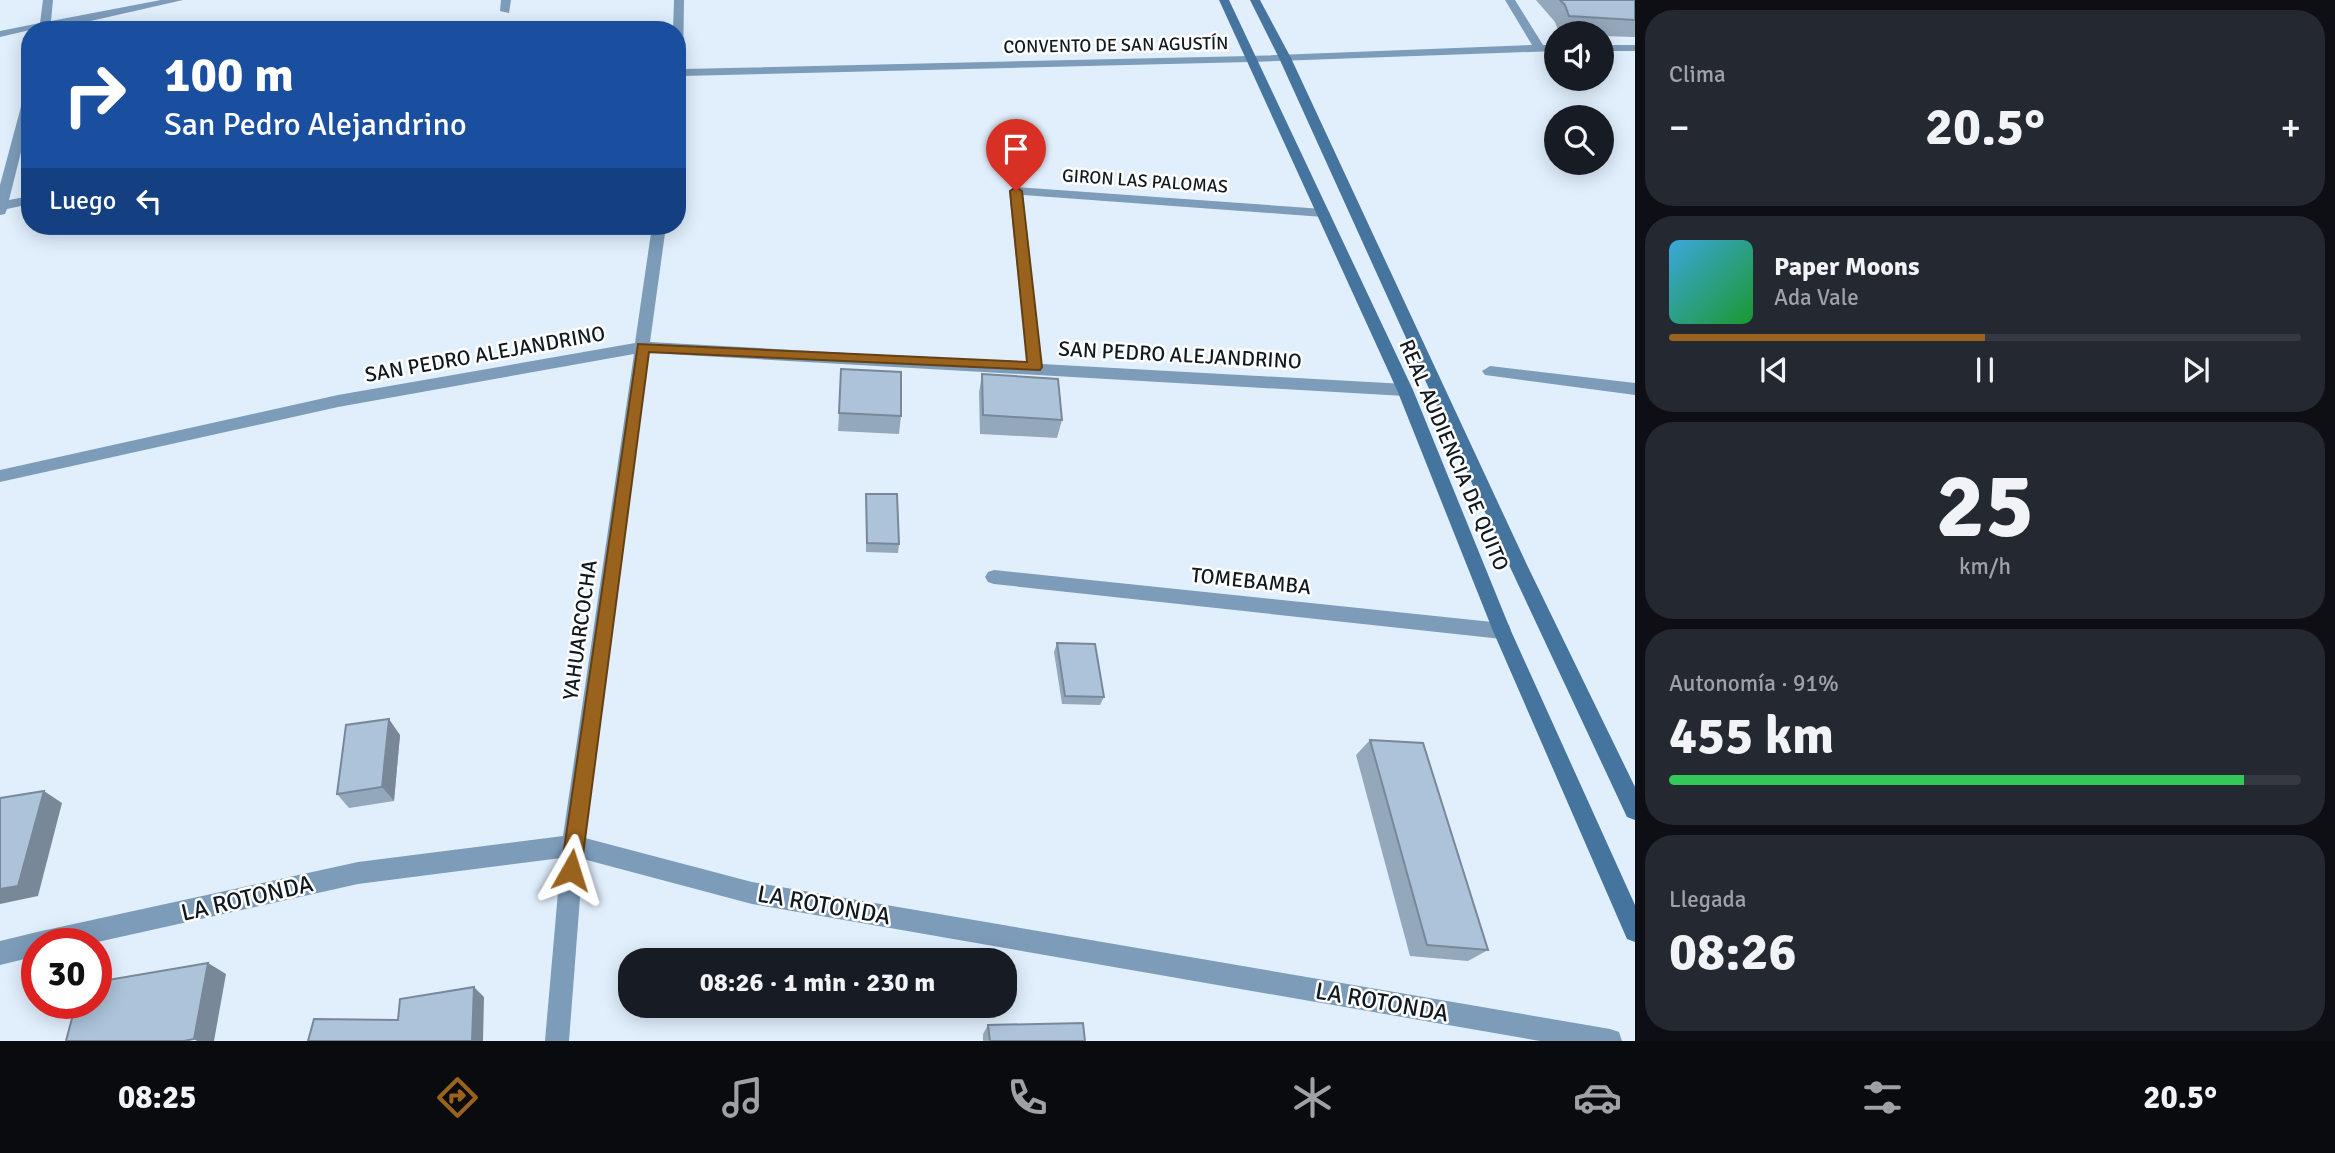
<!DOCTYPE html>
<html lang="es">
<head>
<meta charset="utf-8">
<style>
  body { margin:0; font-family:Signika,sans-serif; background:#242831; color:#f1f3f6; height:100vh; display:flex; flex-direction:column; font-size:26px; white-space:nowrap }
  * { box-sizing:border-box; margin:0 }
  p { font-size:23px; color:#9ea1a6 }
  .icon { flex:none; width:38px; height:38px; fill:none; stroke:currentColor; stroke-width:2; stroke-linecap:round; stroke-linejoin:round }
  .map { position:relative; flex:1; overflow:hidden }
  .drawer { display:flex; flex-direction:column; gap:10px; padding:10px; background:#0d0f14; width:700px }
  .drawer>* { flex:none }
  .top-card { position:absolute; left:21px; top:21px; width:665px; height:214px; border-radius:28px; box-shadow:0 4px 18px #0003; background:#1a4fa0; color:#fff; overflow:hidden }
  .buttons { position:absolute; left:1544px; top:21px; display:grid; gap:14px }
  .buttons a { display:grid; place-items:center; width:70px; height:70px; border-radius:50%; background:#171b24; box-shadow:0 4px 18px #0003; font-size:35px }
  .speed { position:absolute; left:21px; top:928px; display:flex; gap:14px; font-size:35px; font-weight:700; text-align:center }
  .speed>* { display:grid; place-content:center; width:91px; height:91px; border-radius:50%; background:#171b24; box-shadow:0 4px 18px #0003; line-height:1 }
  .speed .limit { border:10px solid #d22; background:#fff; color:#111 }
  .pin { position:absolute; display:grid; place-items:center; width:60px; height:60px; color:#fff; margin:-72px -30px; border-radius:50% 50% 50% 0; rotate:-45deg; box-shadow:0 0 7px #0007 }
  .pin .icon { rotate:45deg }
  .me { position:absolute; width:77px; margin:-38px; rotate:6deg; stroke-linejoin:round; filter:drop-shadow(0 0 5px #0008) }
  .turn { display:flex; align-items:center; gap:24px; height:147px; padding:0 28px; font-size:32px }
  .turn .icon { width:91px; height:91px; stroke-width:2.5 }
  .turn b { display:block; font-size:49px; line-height:60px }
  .then { display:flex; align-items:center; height:66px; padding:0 28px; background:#0003; gap:14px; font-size:26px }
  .big { font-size:52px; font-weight:700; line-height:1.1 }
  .drawer .tile { flex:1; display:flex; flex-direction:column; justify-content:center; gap:10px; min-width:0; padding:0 24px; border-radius:28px; background:#242831 }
  .drawer .dial { align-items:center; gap:0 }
  .dial b { font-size:91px; line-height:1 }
  .song { display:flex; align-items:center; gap:21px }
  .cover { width:84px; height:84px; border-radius:10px; background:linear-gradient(135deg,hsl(200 70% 55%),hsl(130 70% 35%)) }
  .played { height:7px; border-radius:4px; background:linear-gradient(90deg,#9a631d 50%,#363941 50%) }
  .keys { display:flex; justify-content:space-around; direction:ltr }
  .heat { display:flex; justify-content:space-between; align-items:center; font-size:38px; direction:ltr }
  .charge { height:10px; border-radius:5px; background:linear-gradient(90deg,#34c759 91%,#363941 0) }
  .trip { position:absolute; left:618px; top:948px; width:399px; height:70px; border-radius:28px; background:#171b24; box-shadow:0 4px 18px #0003; font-weight:700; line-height:70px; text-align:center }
  .tabs { display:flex; height:112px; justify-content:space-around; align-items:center; background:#090b0e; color:#9ea1a6 }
  .tabs .icon { width:49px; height:49px }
  .tabs .active { color:#9a631d }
  .tabs b { font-size:32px; color:#f1f3f6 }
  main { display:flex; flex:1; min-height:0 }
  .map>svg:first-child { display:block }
</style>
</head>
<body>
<main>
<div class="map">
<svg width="1635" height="1041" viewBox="0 0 1635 1041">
  <rect width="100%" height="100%" fill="#e1effd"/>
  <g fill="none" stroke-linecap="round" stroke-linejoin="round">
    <path fill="#7d9cb9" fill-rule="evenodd" d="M1490 366 1635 383V395L1485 375 1482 371Z"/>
    <path fill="#7d9cb9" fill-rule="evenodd" d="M43 0H53L51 21 161 0H183L51 30H30L0 37V31L40 23Z
      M501 0H511L509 13 500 11Z
      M674 0H684L683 69 1250 56 1532 45 1505 0H1515L1543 45H1556V51L1250 62 683 76V89L677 92V30H673Z
      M1601 45H1635V51H1601Z
      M26 88H30V116L9 200 30 196V204L7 209 5 214 0 215V185Z
      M1016 187 1323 209 1330 213 1323 217 1023 195 1042 364 1405 384 1413 390 1405 396 649 353 585 838 752 882 1610 1029 1619 1032 1622 1041H1540L752 904 583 859 569 1041H545L561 858 358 884 93 943H37V956L0 965V941L37 932 358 862 563 836 634 354 338 407 0 482V470L338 395 635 343 652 226H666L650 342 1027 363 1009 191Z
      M994 570 1502 623 1509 625 1511 631 1509 637 1502 639 994 584 988 582 985 577 988 572Z"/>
    <path fill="#45749e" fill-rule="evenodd" d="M1219 0H1229L1413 390 1511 631 1635 905V942L1627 939 1493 631 1397 390Z
      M1250 0H1260L1291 58 1527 565 1635 787V820L1627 817 1509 565 1279 58Z"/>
  </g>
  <path fill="#94a8bb" d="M1536 0H1635V37L1601 36V33H1559L1555 22Z
    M982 374 1062 420 1057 438 980 434 979 393Z
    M839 413 901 416 899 434 838 431Z
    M866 494 899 544 898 553 866 552Z
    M1057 643 1104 697 1100 705 1062 704 1054 652Z
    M400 735 394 801 349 808 337 794Z
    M1370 740 1488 950 1468 961 1410 956 1356 755Z
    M988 1025 1085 1041H983V1034Z"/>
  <path fill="#788899" d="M389 719 400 735 394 801 382 787Z
    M44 791 62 803 38 896 0 904V889Z
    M208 963 226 974 214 1041H197L194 1039Z
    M474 987 484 997 483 1041H472Z"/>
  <path fill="#acc3da" stroke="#788899" stroke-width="2" d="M1560 0H1635V20L1569 16 1565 5Z
    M841 369 901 372V416L839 413Z
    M982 374 1058 379 1062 420 983 415Z
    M866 494H897L899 544 867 543Z
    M1057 643 1095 644 1104 697 1065 696Z
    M389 719 382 787 337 794 346 725Z
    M1370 740 1423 743 1488 950 1427 945Z
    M44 791 18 886 0 889V798Z
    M208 963 194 1039 184 1041H66L76 1003H96V982Z
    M474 987 472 1041H308L314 1019 398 1020 400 999Z
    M1083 1023 1085 1041H990L988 1025Z"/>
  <path fill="#9a631d" stroke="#644013" stroke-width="2" d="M1016 187 1022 191 1042 367 1040 370 649 352 581 870 578 877 571 880 564 877 561 870 638 344 1027 362 1010 191Z"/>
  <g text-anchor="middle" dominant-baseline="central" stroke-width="5" stroke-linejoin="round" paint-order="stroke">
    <g font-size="18" fill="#101820" stroke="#fff">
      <text transform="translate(1116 45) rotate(-1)">CONVENTO DE SAN AGUSTÍN</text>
      <text transform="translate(1145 181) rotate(4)">GIRON LAS PALOMAS</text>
    </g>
    <g font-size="21" fill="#101820" stroke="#fff">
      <text transform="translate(485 354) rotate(-10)">SAN PEDRO ALEJANDRINO</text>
      <text transform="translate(1180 355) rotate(3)">SAN PEDRO ALEJANDRINO</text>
      <text transform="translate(1454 455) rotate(67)">REAL AUDIENCIA DE QUITO</text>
      <text transform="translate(1251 581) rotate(6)">TOMEBAMBA</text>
      <text transform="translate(580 630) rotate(-82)">YAHUARCOCHA</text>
    </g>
    <g font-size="24" fill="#101820" stroke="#fff">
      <text transform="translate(247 898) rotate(-13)">LA ROTONDA</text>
      <text transform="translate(824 905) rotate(10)">LA ROTONDA</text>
      <text transform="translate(1382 1002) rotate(10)">LA ROTONDA</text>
    </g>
  </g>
</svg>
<div class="buttons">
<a><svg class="icon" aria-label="sound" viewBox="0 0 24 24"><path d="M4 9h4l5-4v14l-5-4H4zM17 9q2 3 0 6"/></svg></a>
<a><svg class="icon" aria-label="search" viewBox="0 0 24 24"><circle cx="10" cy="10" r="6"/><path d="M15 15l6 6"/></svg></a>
</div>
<div class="speed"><div class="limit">30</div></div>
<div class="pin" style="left:1016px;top:191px;background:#d93025"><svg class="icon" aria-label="arrive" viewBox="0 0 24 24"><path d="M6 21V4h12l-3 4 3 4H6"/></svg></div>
<svg class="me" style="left:571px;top:870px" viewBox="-20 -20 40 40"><path d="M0-17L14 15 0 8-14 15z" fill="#9a631d" stroke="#fff" stroke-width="4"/></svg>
<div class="trip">08:26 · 1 min · 230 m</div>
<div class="top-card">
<div class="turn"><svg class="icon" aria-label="right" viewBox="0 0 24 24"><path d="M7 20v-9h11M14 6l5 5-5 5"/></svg><div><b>100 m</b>San Pedro Alejandrino</div></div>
<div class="then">Luego<svg class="icon" aria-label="left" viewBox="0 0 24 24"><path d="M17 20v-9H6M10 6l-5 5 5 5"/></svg></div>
</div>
</div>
<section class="drawer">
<div class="tile"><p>Clima</p>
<div class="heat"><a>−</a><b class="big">20.5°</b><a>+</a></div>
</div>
<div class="tile">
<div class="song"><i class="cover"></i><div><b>Paper Moons</b><p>Ada Vale</p></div></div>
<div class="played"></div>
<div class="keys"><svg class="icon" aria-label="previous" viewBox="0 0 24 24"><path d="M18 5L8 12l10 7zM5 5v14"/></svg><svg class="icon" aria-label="pause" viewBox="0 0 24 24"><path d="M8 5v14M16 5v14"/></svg><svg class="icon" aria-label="next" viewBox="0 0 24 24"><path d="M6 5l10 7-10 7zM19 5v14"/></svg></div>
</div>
<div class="tile dial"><b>25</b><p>km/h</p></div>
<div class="tile"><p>Autonomía · 91%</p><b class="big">455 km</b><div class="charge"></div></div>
<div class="tile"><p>Llegada</p><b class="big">08:26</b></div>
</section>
</main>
<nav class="tabs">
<b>08:25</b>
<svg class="icon active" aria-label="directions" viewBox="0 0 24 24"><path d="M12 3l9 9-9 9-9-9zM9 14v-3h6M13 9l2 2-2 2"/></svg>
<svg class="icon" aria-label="music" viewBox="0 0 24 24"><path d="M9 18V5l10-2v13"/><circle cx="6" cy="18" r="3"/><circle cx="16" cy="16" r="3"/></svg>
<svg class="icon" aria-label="phone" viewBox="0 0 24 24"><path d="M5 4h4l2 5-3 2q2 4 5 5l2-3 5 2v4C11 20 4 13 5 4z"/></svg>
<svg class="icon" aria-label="climate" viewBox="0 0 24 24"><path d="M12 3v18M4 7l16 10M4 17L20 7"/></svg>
<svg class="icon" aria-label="car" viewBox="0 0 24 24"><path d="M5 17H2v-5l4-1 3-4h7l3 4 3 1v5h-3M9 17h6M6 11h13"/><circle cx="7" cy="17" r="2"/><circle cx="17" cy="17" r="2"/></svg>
<svg class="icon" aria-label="filters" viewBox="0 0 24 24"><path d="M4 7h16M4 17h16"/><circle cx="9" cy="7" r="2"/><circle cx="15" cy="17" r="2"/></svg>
<b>20.5°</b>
</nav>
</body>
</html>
